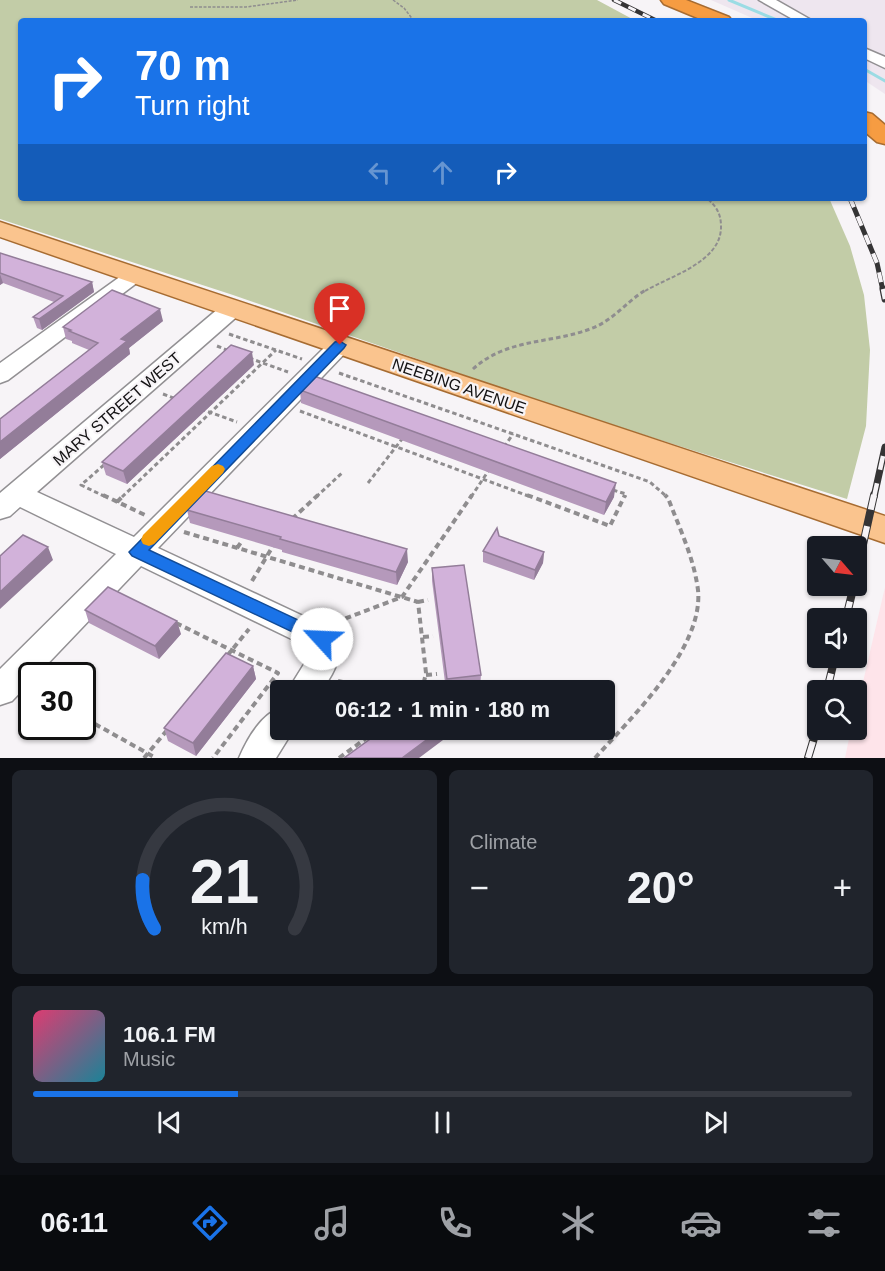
<!DOCTYPE html>
<html lang="en">
<head>
<meta charset="utf-8">
<style>
  body { margin:0; font-family:Helvetica,sans-serif; background:#20242c; color:#f1f3f6; height:100vh; display:flex; flex-direction:column; font-size:22px; white-space:nowrap }
  * { box-sizing:border-box; margin:0 }
  p { font-size:20px; color:#9ea1a6 }
  .icon { flex:none; width:33px; height:33px; fill:none; stroke:currentColor; stroke-width:2; stroke-linecap:round; stroke-linejoin:round }
  .map { position:relative; height:758px; overflow:hidden }
  .sheet { display:flex; flex-direction:column; gap:12px; padding:12px; background:#0d0f14; flex:1 }
  .sheet>* { flex:none }
  .guide { position:absolute; left:18px; top:18px; width:849px; height:183px; border-radius:6px; box-shadow:0 2px 4px #0004; background:#1a73e8; color:#fff; overflow:hidden }
  .needle { width:39px; rotate:118deg }
  .tools { position:absolute; left:807px; top:536px; display:grid; gap:12px }
  .tools a { display:grid; place-items:center; width:60px; height:60px; border-radius:6px; background:#171b24; box-shadow:0 2px 4px #0004; font-size:30px }
  .speed { position:absolute; left:18px; top:662px; display:flex; gap:12px; font-size:30px; font-weight:700; text-align:center }
  .speed>* { display:grid; place-content:center; width:78px; height:78px; border-radius:50%; background:#171b24; box-shadow:0 2px 4px #0004; line-height:1 }
  .speed .limit { border:3px solid #111; border-radius:9px; background:#fff; color:#111 }
  .pin { position:absolute; display:grid; place-items:center; width:51px; height:51px; color:#fff; margin:-62px -26px; border-radius:50% 50% 50% 0; rotate:-45deg; box-shadow:0 0 6px #0007 }
  .pin .icon { rotate:45deg }
  .me { position:absolute; width:66px; margin:-33px; rotate:295deg; stroke-linejoin:round; filter:drop-shadow(0 0 4px #0008) }
  .turn { display:flex; align-items:center; gap:21px; height:126px; padding:0 18px; font-size:27px }
  .turn .icon { width:78px; height:78px; stroke-width:2.5 }
  .turn b { display:block; font-size:42px; line-height:51px }
  .lanes { display:flex; align-items:center; height:57px; padding:0 18px; background:#0003; justify-content:center; gap:30px; direction:ltr }
  .lanes .off { opacity:.35 }
  .big { font-size:45px; font-weight:600; line-height:1.1 }
  .sheet .card { flex:1; display:flex; flex-direction:column; justify-content:center; gap:9px; min-width:0; padding:0 21px; border-radius:9px; background:#20242c }
  .sheet .dial { align-items:center; gap:0 }
  .dial svg { height:156px; overflow:visible; fill:none; stroke:#363941; stroke-width:7; stroke-linecap:round; text-anchor:middle }
  .dial text { fill:#f1f3f6; stroke:none }
  .song { display:flex; align-items:center; gap:18px }
  .cover { width:72px; height:72px; border-radius:9px; background:linear-gradient(135deg,hsl(340 70% 55%),hsl(190 70% 35%)) }
  .played { height:6px; border-radius:3px; background:linear-gradient(90deg,#1a73e8 25%,#363941 25%) }
  .keys { display:flex; justify-content:space-around; direction:ltr }
  .heat { display:flex; justify-content:space-between; align-items:center; font-size:33px; direction:ltr }
  .sheet .tiles { flex:1; display:grid; gap:12px; grid-template-columns:1fr 1fr }
  .card:last-child { grid-column:span 2 }
  .trip { position:absolute; left:270px; top:680px; width:345px; height:60px; border-radius:6px; background:#171b24; box-shadow:0 2px 4px #0004; font-weight:600; line-height:60px; text-align:center }
  .menu { display:flex; height:96px; justify-content:space-around; align-items:center; background:#090b0e; color:#9ea1a6 }
  .menu .icon { width:42px; height:42px }
  .menu .active { color:#1a73e8 }
  .menu b { font-size:27px; color:#f1f3f6 }
  .map>svg:first-child { display:block }
</style>
</head>
<body>
<div class="map">
<svg width="885" height="758" viewBox="0 0 885 758">
  <rect width="100%" height="100%" fill="#f7f4f7"/>
  <path fill="#fee4ea" d="M885 587V758H845L851 729H856L857 708Z"/>
  <path fill="#eee6ef" d="M711 0H885V94L864 80V21H759Z"/>
  <path fill="#c2cca7" d="M0 0H597L636 21H21V198H829L850 246 864 295 870 350 866 426 847 499 565 410 233 295 0 219Z"/>
  <g fill="none" stroke-linecap="round" stroke-linejoin="round">
    <path stroke="#9bdce4" stroke-width="3" d="M729 0 779 21
      M864 69 885 81"/>
    <defs>
      <path id="minor" d="M759 0H776L813 21H796Z
        M864 48 885 57V68L864 58Z
        M135 269 142 271 146 275 142 279 8 380 0 383V363L128 271Z
        M233 301 241 303 244 308 241 313 37 492 134 537 332 340 340 338 348 340 352 345 348 350 158 548 333 630C345 654 336 670 322 690H288L306 661V646L141 566 37 675H32V680L12 701 0 705V669L116 554 20 507 10 516 0 519V493L225 303Z
        M280 708V729H294L276 758H239C247 739 261 715 280 708Z"/>
      <path id="major" d="M0 222 885 516V543L0 237Z"/>
      <path id="highway" d="M661 0H686L729 17 732 21H705L664 4Z
        M864 112 872 114 885 125V144L877 142 864 131Z"/>
    </defs>
    <use href="#minor" stroke="#929093" stroke-width="3"/>
    <use href="#major" stroke="#a76c32" stroke-width="3"/>
    <use href="#highway" stroke="#a76c32" stroke-width="3"/>
    <path stroke="#8f8d8f" stroke-width="1.5" stroke-dasharray="3 1.5" stroke-linecap="butt" d="M393 0 404 8 414 21
      M190 7H246L298 0"/>
    <path stroke="#8f8d8f" stroke-width="2" stroke-dasharray="4 2" stroke-linecap="butt" d="M645 291C670 276 722 262 721 226 721 214 716 205 706 198"/>
    <path stroke="#8f8d8f" stroke-width="3" stroke-dasharray="4.5 3" stroke-linecap="butt" d="M229 334 302 359
      M217 346 229 351
      M249 358 288 372
      M473 369C507 338 550 344 590 329 613 321 627 301 647 289
      M339 373 650 482 667 497
      M163 394 176 399
      M201 409 237 422
      M300 411 531 497
      M504 447 513 434
      M104 465 81 485 106 497
      M368 483 402 439
      M613 490 626 494 625 497
      M122 497 276 350
      M316 497 342 473
      M471 497 489 470"/>
    <path stroke="#8f8d8f" stroke-width="4" stroke-dasharray="6 4" stroke-linecap="butt" d="M103 495 145 515
      M527 495 610 526 625 495
      M117 502 124 495
      M292 519 318 495
      M184 532 418 602 426 673 422 690
      M237 548 242 541
      M252 581 273 546
      M418 602 428 600
      M336 622 402 597 472 495
      M176 623 278 673 213 758
      M423 637 433 636
      M227 656 249 629
      M426 675 437 674
      M338 681 384 690
      M95 724 156 758
      M144 758 168 729
      M339 758 379 729
      M595 758C631 718 704 648 698 590 694 558 679 527 668 498L665 495"/>
    <use href="#minor" fill="#fff" fill-rule="evenodd"/>
    <use href="#major" fill="#fac48e" fill-rule="evenodd"/>
    <use href="#highway" fill="#f69c42" fill-rule="evenodd"/>
    <defs>
      <path id="rail-far3" d="M614 0 657 21"/>
      <path id="rail-far2" d="M850 198 877 263 883 291"/>
      <path id="rail-far1" d="M883 289 885 299
        M874 497 885 447"/>
      <path id="rail" d="M856 576 874 495
        M846 618 854 585
        M827 690 835 657
        M808 758 818 725"/>
    </defs>
    <use href="#rail-far3" stroke="#353435" stroke-width="4.5"/>
    <use href="#rail-far2" stroke="#353435" stroke-width="5"/>
    <use href="#rail-far1" stroke="#353435" stroke-width="7"/>
    <use href="#rail" stroke="#353435" stroke-width="8"/>
    <use href="#rail-far3" stroke="#f7f4f7" stroke-width="3" stroke-dasharray="8" stroke-linecap="butt"/>
    <use href="#rail-far2" stroke="#f7f4f7" stroke-width="4" stroke-dasharray="10" stroke-linecap="butt"/>
    <use href="#rail-far1" stroke="#f7f4f7" stroke-width="4.5" stroke-dasharray="14" stroke-linecap="butt"/>
    <use href="#rail" stroke="#f7f4f7" stroke-width="6" stroke-dasharray="17" stroke-linecap="butt"/>
  </g>
  <path fill="#b599bb" d="M0 253 92 282 94 292 42 330 37 328 33 317 54 302 3 283 0 285Z
    M163 321 129 348 130 354 0 459V419L89 350 72 343V341L66 339 63 327Z
    M254 365 127 484 106 475 102 462Z
    M300 390 614 497 604 515 301 403Z
    M187 510 408 562 397 585 282 552V550L190 523Z
    M499 536 544 552 543 563 534 580 483 562V551Z
    M432 568 481 675 480 688 465 690H446L432 581Z
    M85 610 181 634 159 659 89 623Z
    M253 666 256 679 196 756 168 741 164 728Z"/>
  <path fill="#937d99" d="M0 274 3 283 0 285Z
    M92 282 94 292 42 330 39 319Z
    M160 309 163 321 129 348 130 354 0 459V442L121 339Z
    M252 352 254 365 127 484 123 471Z
    M616 483 614 497 604 515 606 502Z
    M48 547 53 560 0 609V592Z
    M407 549 408 562 397 585 396 572Z
    M544 552 543 563 534 580 535 570Z
    M177 621 181 634 159 659 155 646Z
    M253 666 256 679 196 756 193 743Z
    M441 729H455V731L419 758H402Z"/>
  <path fill="#d2b2da" stroke="#937d99" stroke-width="1.5" d="M0 253 92 282 39 319 33 317 63 296 0 273Z
    M112 290 160 309 121 339 127 341 0 442V419L98 343 69 331 71 330 63 327Z
    M231 345 252 352 123 471 102 462Z
    M314 376 616 483 606 502 300 390Z
    M202 490 407 549 396 572 280 539 281 537 187 510Z
    M497 528 499 536 544 552 535 570 483 551Z
    M23 535 48 547 0 592V556Z
    M464 565 481 675 447 679 432 568Z
    M108 587 177 621 155 646 85 610Z
    M226 653 253 666 193 743 164 728Z
    M384 729H441L402 758H344Z"/>
  <path fill="#1a73e8" stroke="#114b97" stroke-width="1.5" d="M340 341 346 345 344 348 149 550 328 634 331 639 328 644 322 646 132 556 129 552 335 342Z"/>
  <path fill="#f59e0b" d="M218 464 223 466 225 469 223 473 154 544 149 546 143 544 141 540 143 535 212 466Z"/>
  <g text-anchor="middle" dominant-baseline="central" stroke-width="4.5" stroke-linejoin="round" paint-order="stroke">
    <g font-size="16" fill="#141314" stroke="#f7f4f7">
      <text transform="translate(459 386) rotate(19)">NEEBING AVENUE</text>
      <text transform="translate(117 409) rotate(-41)">MARY STREET WEST</text>
    </g>
  </g>
</svg>
<div class="tools">
<a><svg class="needle" viewBox="-14 -14 28 28"><path d="M0-13l5 13h-10z" fill="#e53935"/><path d="M0 13l5-13h-10z" fill="#9ea1a6"/></svg></a>
<a><svg class="icon" aria-label="sound" viewBox="0 0 24 24"><path d="M4 9h4l5-4v14l-5-4H4zM17 9q2 3 0 6"/></svg></a>
<a><svg class="icon" aria-label="search" viewBox="0 0 24 24"><circle cx="10" cy="10" r="6"/><path d="M15 15l6 6"/></svg></a>
</div>
<div class="speed"><div class="limit">30</div></div>
<div class="pin" style="left:340px;top:345px;background:#d93025"><svg class="icon" aria-label="arrive" viewBox="0 0 24 24"><path d="M6 21V4h12l-3 4 3 4H6"/></svg></div>
<svg class="me" style="left:322px;top:639px" viewBox="-20 -20 40 40"><circle r="19" fill="#fff"/><path d="M0-13L10 11 0 6-10 11z" fill="#1a73e8"/></svg>
<div class="trip">06:12 · 1 min · 180 m</div>
<div class="guide">
<div class="turn"><svg class="icon" aria-label="right" viewBox="0 0 24 24"><path d="M7 20v-9h11M14 6l5 5-5 5"/></svg><div><b>70 m</b>Turn right</div></div>
<div class="lanes"><svg class="icon off" aria-label="left" viewBox="0 0 24 24"><path d="M17 20v-9H6M10 6l-5 5 5 5"/></svg><svg class="icon off" aria-label="ahead" viewBox="0 0 24 24"><path d="M12 20V5M6 11l6-6 6 6"/></svg><svg class="icon" aria-label="right" viewBox="0 0 24 24"><path d="M7 20v-9h11M14 6l5 5-5 5"/></svg></div>
</div>
</div>
<section class="sheet">
<div class="tiles">
<div class="card dial"><svg viewBox="0 0 100 80">
<path d="M14 69A42 42 0 1 1 86 69"/>
<path d="M14 69A42 42 0 0 1 8 44" stroke="#1a73e8"/>
<text x="50" y="56" font-size="32" font-weight="700">21</text>
<text x="50" y="72" font-size="11">km/h</text>
</svg></div>
<div class="card"><p>Climate</p>
<div class="heat"><a>−</a><b class="big">20°</b><a>+</a></div>
</div>
<div class="card">
<div class="song"><i class="cover"></i><div><b>106.1 FM</b><p>Music</p></div></div>
<div class="played"></div>
<div class="keys"><svg class="icon" aria-label="previous" viewBox="0 0 24 24"><path d="M18 5L8 12l10 7zM5 5v14"/></svg><svg class="icon" aria-label="pause" viewBox="0 0 24 24"><path d="M8 5v14M16 5v14"/></svg><svg class="icon" aria-label="next" viewBox="0 0 24 24"><path d="M6 5l10 7-10 7zM19 5v14"/></svg></div>
</div>
</div>
</section>
<nav class="menu">
<b>06:11</b>
<svg class="icon active" aria-label="directions" viewBox="0 0 24 24"><path d="M12 3l9 9-9 9-9-9zM9 14v-3h6M13 9l2 2-2 2"/></svg>
<svg class="icon" aria-label="music" viewBox="0 0 24 24"><path d="M9 18V5l10-2v13"/><circle cx="6" cy="18" r="3"/><circle cx="16" cy="16" r="3"/></svg>
<svg class="icon" aria-label="phone" viewBox="0 0 24 24"><path d="M5 4h4l2 5-3 2q2 4 5 5l2-3 5 2v4C11 20 4 13 5 4z"/></svg>
<svg class="icon" aria-label="climate" viewBox="0 0 24 24"><path d="M12 3v18M4 7l16 10M4 17L20 7"/></svg>
<svg class="icon" aria-label="car" viewBox="0 0 24 24"><path d="M5 17H2v-5l4-1 3-4h7l3 4 3 1v5h-3M9 17h6M6 11h13"/><circle cx="7" cy="17" r="2"/><circle cx="17" cy="17" r="2"/></svg>
<svg class="icon" aria-label="filters" viewBox="0 0 24 24"><path d="M4 7h16M4 17h16"/><circle cx="9" cy="7" r="2"/><circle cx="15" cy="17" r="2"/></svg>
</nav>
</body>
</html>
